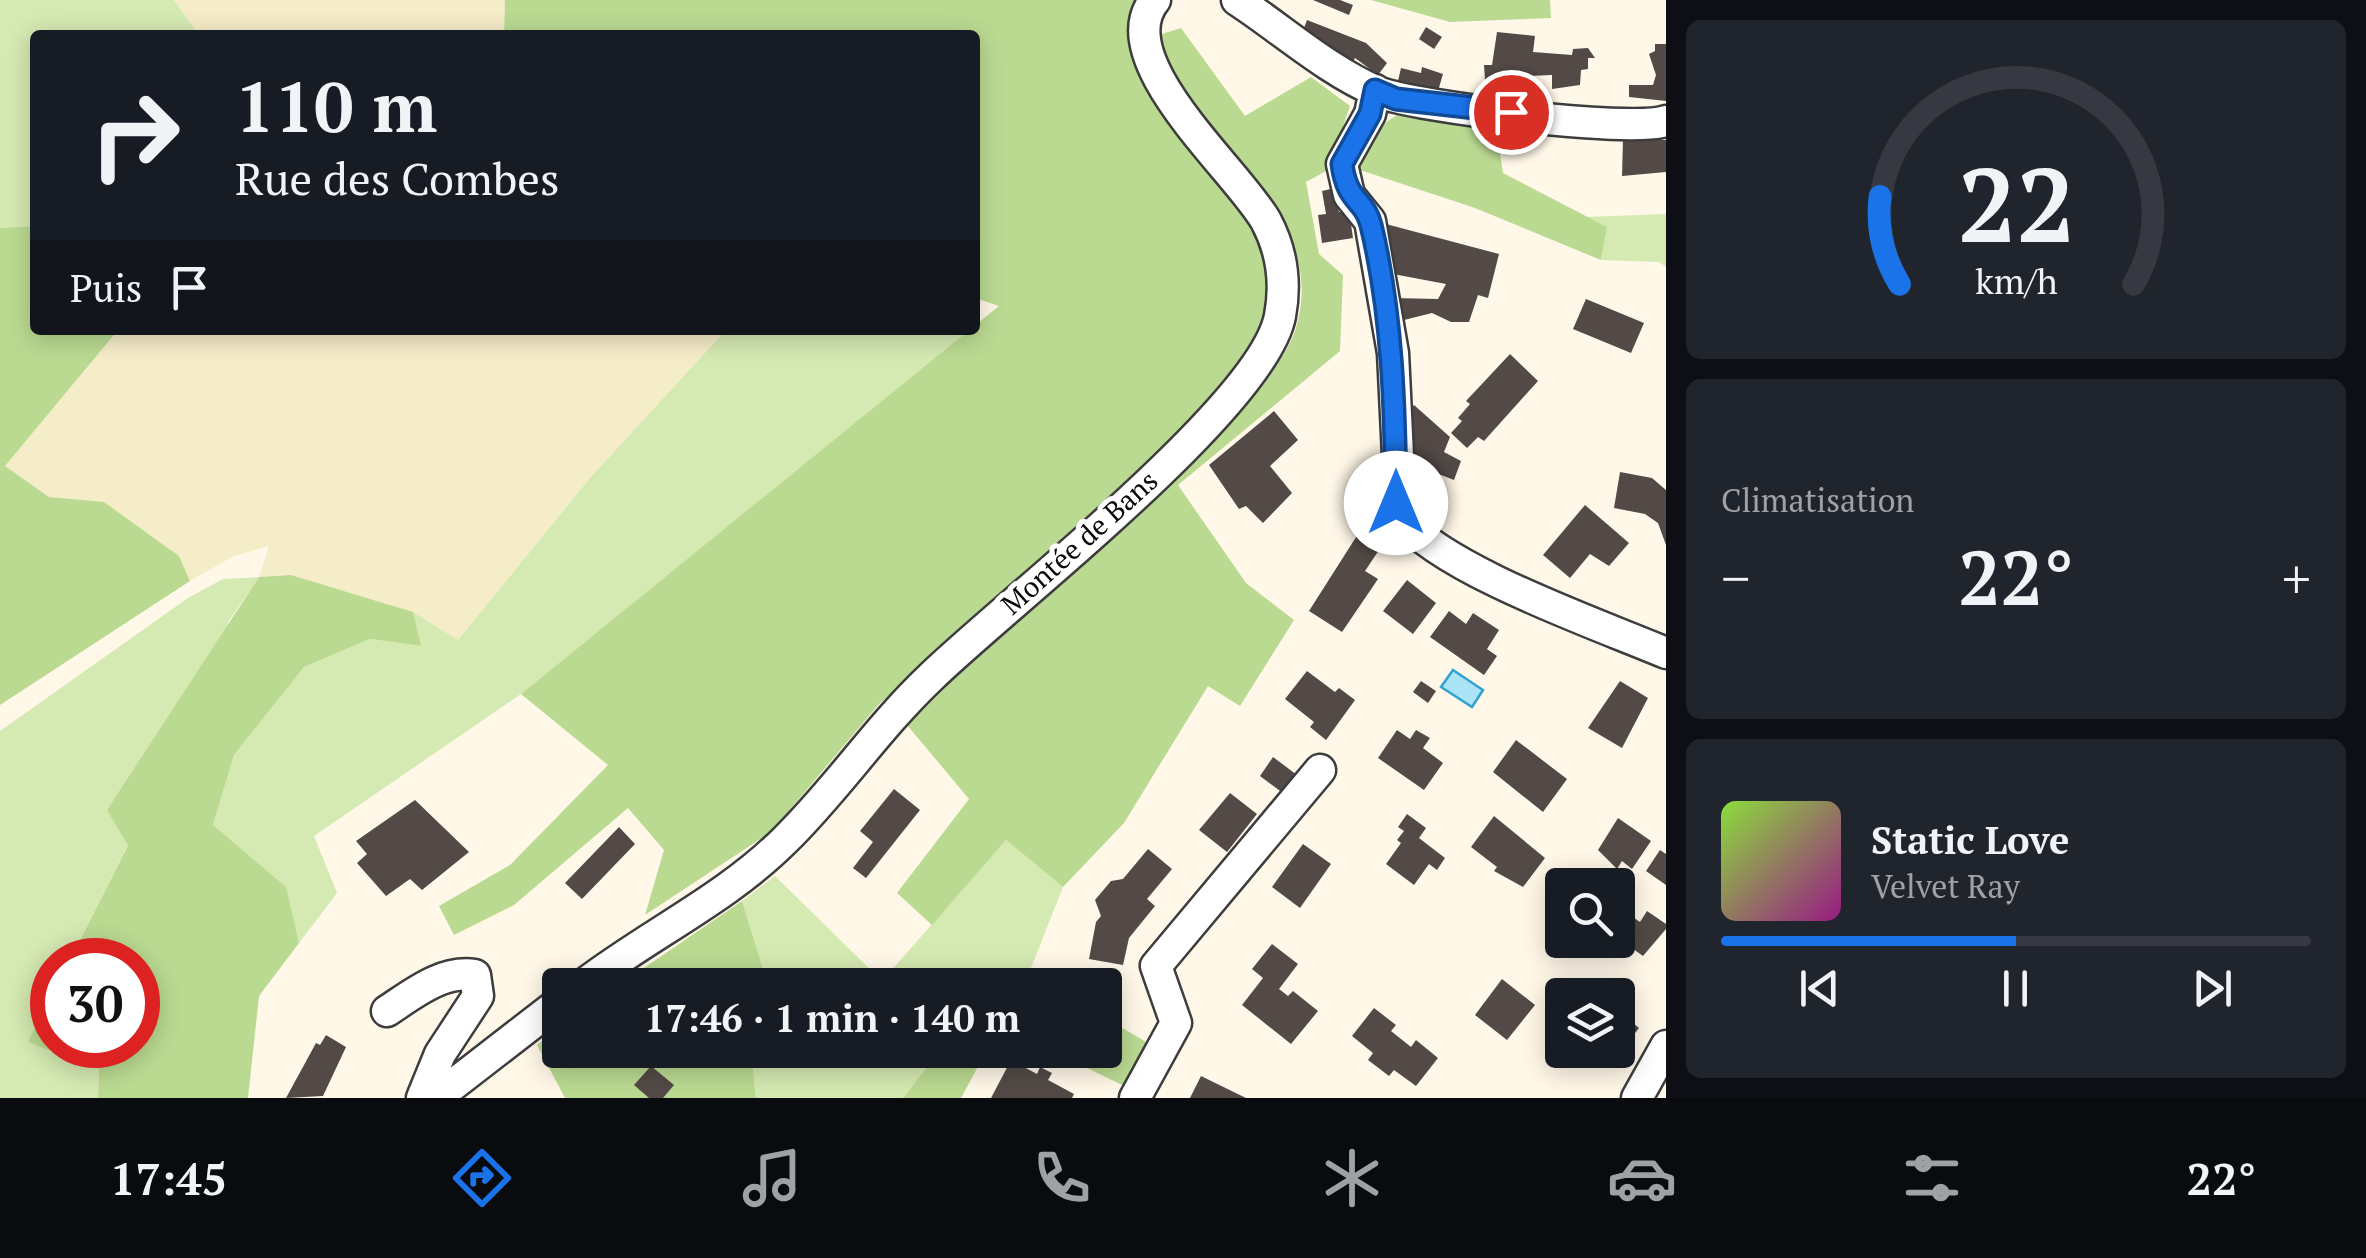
<!DOCTYPE html>
<html lang="fr">
<head>
<meta charset="utf-8">
<style>
  body { margin:0; font-family:"PT Serif",serif; background:#20242c; color:#f1f3f6; height:100vh; display:flex; flex-direction:column; font-size:38px; white-space:nowrap }
  * { box-sizing:border-box; margin:0 }
  p { font-size:32px; color:#9ea1a6 }
  .icon { flex:none; width:55px; height:55px; fill:none; stroke:currentColor; stroke-width:2; stroke-linecap:round; stroke-linejoin:round }
  .map { position:relative; flex:1; overflow:hidden }
  .panel { display:flex; flex-direction:column; gap:20px; padding:20px; background:#0d0f14; width:700px }
  .panel>* { flex:none }
  .banner { position:absolute; left:30px; top:30px; width:950px; height:305px; border-radius:10px; box-shadow:0 5px 25px #0003; background:#171b24; color:#f1f3f6; overflow:hidden }
  .tools { position:absolute; left:1545px; top:868px; display:grid; gap:20px }
  .tools a { display:grid; place-items:center; width:90px; height:90px; border-radius:10px; background:#171b24; box-shadow:0 5px 25px #0003; font-size:50px }
  .speed { position:absolute; left:30px; top:938px; display:flex; gap:20px; font-size:50px; font-weight:700; text-align:center }
  .speed>* { display:grid; place-content:center; width:130px; height:130px; border-radius:50%; background:#171b24; box-shadow:0 5px 25px #0003; line-height:1 }
  .speed .limit { border:15px solid #d22; background:#fff; color:#111 }
  .pin { position:absolute; display:grid; place-items:center; width:85px; height:85px; color:#fff; margin:-42px; border:5px solid #fff; border-radius:50%; box-shadow:0 2px 10px #0007 }
  .me { position:absolute; width:110px; margin:-55px; rotate:0deg; stroke-linejoin:round; filter:drop-shadow(0 0 8px #0008) }
  .turn { display:flex; align-items:center; gap:35px; height:210px; padding:0 40px; font-size:45px }
  .turn .icon { width:130px; height:130px; stroke-width:2.5 }
  .turn b { display:block; font-size:70px; line-height:85px }
  .then { display:flex; align-items:center; height:95px; padding:0 40px; background:#0003; gap:20px; font-size:38px }
  .big { font-size:75px; font-weight:800; line-height:1.1 }
  .panel .tile { flex:1; display:flex; flex-direction:column; justify-content:center; gap:15px; min-width:0; padding:0 35px; border-radius:15px; background:#20242c }
  .panel .dial { align-items:center; gap:0 }
  .dial svg { height:260px; overflow:visible; fill:none; stroke:#363941; stroke-width:7; stroke-linecap:round; text-anchor:middle }
  .dial text { fill:#f1f3f6; stroke:none }
  .song { display:flex; align-items:center; gap:30px }
  .cover { width:120px; height:120px; border-radius:15px; background:linear-gradient(135deg,hsl(90 70% 55%),hsl(310 70% 35%)) }
  .played { height:10px; border-radius:5px; background:linear-gradient(90deg,#1a73e8 50%,#363941 50%) }
  .keys { display:flex; justify-content:space-around; direction:ltr }
  .heat { display:flex; justify-content:space-between; align-items:center; font-size:55px; direction:ltr }
  .trip { position:absolute; left:542px; top:968px; width:580px; height:100px; border-radius:10px; background:#171b24; box-shadow:0 5px 25px #0003; font-weight:800; line-height:100px; text-align:center }
  .tab-bar { display:flex; height:160px; justify-content:space-around; align-items:center; background:#090b0e; color:#9ea1a6 }
  .tab-bar .icon { width:70px; height:70px }
  .tab-bar .selected { color:#1a73e8 }
  .tab-bar b { font-size:45px; color:#f1f3f6 }
  main { display:flex; flex:1; min-height:0 }
  .map>svg:first-child { display:block }
</style>
</head>
<body>
<main>
<div class="map">
<svg width="1666" height="1098" viewBox="0 0 1666 1098">
  <rect width="100%" height="100%" fill="#fff8e8"/>
  <path fill="#f5ecc8" d="M174 0H505L504 35H199Z
    M118 330H726L590 478 458 640 413 612 291 575 259 577 269 546 234 556 190 581 179 556 104 502 49 497 5 466Z"/>
  <path fill="#d5e9b2" d="M0 0H174L199 35H35V226L0 228Z
    M1666 214V267L1659 262 1601 260 1607 227 1586 217Z
    M726 330H971L521 694 314 836 337 893 299 943 285 887 213 825 234 755 304 667 370 639 420 646 413 612 458 640 590 478Z
    M259 577 230 619 128 844 70 960H52V994L29 1042 99 1069 98 1098H0V731L188 598 223 579Z
    M1006 840 1063 887 1029 973 1002 968 989 985H768L742 901 775 876 882 981Z
    M751 1050H940L903 1098H756Z"/>
  <path fill="#bada91" d="M505 0H1138L1132 23 1265 239 1269 291 1264 327 1240 374 1102 510 879 704 771 832 645 915 664 850 628 808 514 905 454 935 439 906 510 865 608 765 521 694 999 306 975 298V35H504Z
    M1371 0H1550L1551 18 1450 22Z
    M1181 28 1245 116 1311 77 1350 106 1328 170 1306 182 1319 254 1343 275 1340 351 1178 485 1246 583 1294 620 1240 706 1208 686 1124 823 1063 887 1006 840 932 925 897 893 969 799 907 725C976 639 1071 572 1154 499 1180 475 1203 447 1226 421 1252 393 1282 367 1295 331 1306 297 1303 267 1289 235 1262 173 1154 102 1162 34Z
    M1397 115 1496 126 1503 173 1607 227 1601 260 1475 208 1360 170C1361 142 1373 130 1397 115Z
    M35 226V330H118L5 466 49 497 104 502 179 556 190 581 0 705V228Z
    M291 575 413 612 421 646 370 639 304 667 234 755 213 825 286 887 299 943 259 996 248 1098H98L99 1069 28 1042 52 994V1045H138V960H70L128 845 107 810 259 577Z
    M742 901 768 985H619Z
    M1002 968 1029 973 1050 985H989Z
    M1105 1018 1148 1043 1124 1086 1050 1050H1105Z
    M560 1027V1050H751L756 1098H565L537 1045Z
    M940 1050H987L961 1098H903Z"/>
  <path fill="#abe3f7" stroke="#31a2d0" stroke-width="2.5" d="M1453 670 1483 690 1472 707 1441 687Z"/>
  <path fill="#534a47" d="M1313 0H1340L1353 5 1349 15Z
    M1307 20 1366 43 1387 63 1378 75 1355 58 1352 63 1304 28Z
    M1426 27 1442 37 1434 49 1419 39Z
    M1497 32 1535 36 1533 52 1572 55 1573 49 1588 48 1595 58H1588V69L1581 70 1580 85 1552 89V75L1529 76V84L1485 80 1484 65H1492Z
    M1655 44H1666V101L1629 97V85H1653L1656 75 1649 54 1655 51Z
    M1422 67 1443 74 1438 91 1397 85 1401 68 1421 73Z
    M1623 139 1666 140V172L1622 176Z
    M1335 188 1339 212 1349 210 1353 238 1322 243 1318 215 1326 214 1322 191Z
    M1382 223 1499 254 1488 298 1478 295 1469 322H1451L1432 313 1396 322 1394 298 1438 299 1446 284 1393 274Z
    M1586 299 1644 323 1631 353 1573 329Z
    M1510 354 1538 381 1484 441 1478 437 1467 448 1451 433 1462 421 1458 418 1470 404 1466 401Z
    M1414 405 1450 437 1444 452 1461 461 1454 480 1436 473 1411 451 1404 418Z
    M1274 411 1298 440 1270 466 1292 493 1263 523 1246 506 1239 509 1209 465Z
    M1620 472 1652 478 1666 490V545L1658 523 1645 514 1614 508Z
    M1585 505 1629 543 1609 566 1590 554 1570 578 1543 555Z
    M1365 523 1387 538 1365 571 1378 579 1342 632 1309 611Z
    M1407 580 1436 603 1413 634 1383 611Z
    M1449 611 1466 624 1473 613 1499 630 1487 649 1497 656 1484 675 1430 637Z
    M1307 671 1335 692 1339 688 1355 700 1326 740 1310 727 1314 722 1285 699Z
    M1421 681 1436 691 1428 703 1413 692Z
    M1620 681 1648 698 1622 748 1588 728Z
    M1397 730 1410 739 1416 730 1430 738 1423 748 1443 763 1424 790 1378 758Z
    M1516 740 1567 779 1543 812 1493 772Z
    M1273 757 1301 778 1287 796 1260 776Z
    M894 789 920 810 866 878 853 868 873 842 860 831Z
    M1230 793 1257 814 1227 852 1199 830Z
    M415 800 469 852 422 890 410 879 386 896 357 863 367 854 356 841Z
    M1407 814 1426 828 1419 838 1445 858 1437 870 1429 864 1414 885 1386 864 1401 843 1397 840 1404 831 1398 827Z
    M1494 816 1545 858 1523 887 1494 871 1497 867 1471 847Z
    M1618 818 1651 841 1632 869 1622 861 1617 869 1598 850Z
    M619 827 635 844 582 899 565 883Z
    M1303 844 1331 864 1300 908 1272 887Z
    M1148 849 1172 869 1147 899 1155 906 1129 938 1123 965 1089 959 1096 922 1101 916 1095 900 1111 881 1123 879Z
    M1660 850 1666 854V885L1646 871Z
    M1647 911 1666 924V929L1643 956 1618 938V927L1627 913 1640 922Z
    M1272 944 1298 964 1279 989 1288 996 1293 991 1318 1011 1291 1044 1242 1005 1263 978 1252 969Z
    M1502 979 1535 1005 1507 1040 1475 1015Z
    M1374 1008 1396 1025 1391 1031 1411 1047 1416 1040 1438 1058 1416 1086 1394 1070 1389 1076 1368 1060 1373 1053 1352 1036Z
    M1618 1010 1639 1028 1614 1060 1601 1050H1618Z
    M326 1035 346 1047 323 1096 286 1098 316 1043 320 1045Z
    M605 1050H629L619 1065 603 1054Z
    M659 1050H701L706 1054 696 1065 685 1055 675 1065Z
    M1011 1060 1037 1074 1040 1067 1052 1073 1048 1080 1074 1094 1072 1098H991Z
    M651 1066 674 1085 663 1098H649L634 1085Z
    M1201 1076 1246 1098H1190Z"/>
  <g fill="none" stroke-linecap="round" stroke-linejoin="round">
    <defs>
      <path id="minor" d="M1237 0C1284 31 1327 70 1378 92 1415 107 1631 133 1666 121
        M1375 90 1370 114 1342 164 1349 195 1370 221 1393 353 1401 517C1442 570 1600 625 1666 653
        M583 985C648 935 726 899 785 840 837 789 878 727 931 677 1005 605 1263 406 1280 316 1286 284 1282 251 1266 221 1238 171 1106 59 1155 0
        M387 1011C413 994 442 970 475 975L478 996 440 1054 422 1098
        M436 1098 560 1002
        M1135 1098 1176 1023 1156 966 1320 770
        M1637 1098 1666 1046"/>
    </defs>
    <use href="#minor" stroke="#3d3d3d" stroke-width="35"/>
    <use href="#minor" stroke="#fff" stroke-width="30"/>
  </g>
  <g fill="none" stroke-linecap="round" stroke-linejoin="round">
    <defs>
      <path id="route" d="M1396 503C1395 409 1393 317 1371 225 1364 198 1347 203 1342 164L1370 114 1375 90 1396 99 1511 112"/>
    </defs>
    <use href="#route" stroke="#114b97" stroke-width="25"/>
    <use href="#route" stroke="#1a73e8" stroke-width="18"/>
  </g>
  <g text-anchor="middle" dominant-baseline="central" stroke-width="10" stroke-linejoin="round" paint-order="stroke">
    <g font-size="28" fill="#0a0a0a" stroke="#fff">
      <text transform="translate(1079 542) rotate(-42)">Montée de Bans</text>
    </g>
  </g>
</svg>
<div class="tools">
<a><svg class="icon" aria-label="search" viewBox="0 0 24 24"><circle cx="10" cy="10" r="6"/><path d="M15 15l6 6"/></svg></a>
<a><svg class="icon" aria-label="layers" viewBox="0 0 24 24"><path d="M12 4l9 5-9 5-9-5zM3 14l9 5 9-5"/></svg></a>
</div>
<div class="speed"><div class="limit">30</div></div>
<div class="pin" style="left:1511px;top:112px;background:#d93025"><svg class="icon" aria-label="arrive" viewBox="0 0 24 24"><path d="M6 21V4h12l-3 4 3 4H6"/></svg></div>
<svg class="me" style="left:1396px;top:503px" viewBox="-20 -20 40 40"><circle r="19" fill="#fff"/><path d="M0-13L10 11 0 6-10 11z" fill="#1a73e8"/></svg>
<div class="trip">17:46 · 1 min · 140 m</div>
<div class="banner">
<div class="turn"><svg class="icon" aria-label="right" viewBox="0 0 24 24"><path d="M7 20v-9h11M14 6l5 5-5 5"/></svg><div><b>110 m</b>Rue des Combes</div></div>
<div class="then">Puis<svg class="icon" aria-label="arrive" viewBox="0 0 24 24"><path d="M6 21V4h12l-3 4 3 4H6"/></svg></div>
</div>
</div>
<section class="panel">
<div class="tile dial"><svg viewBox="0 0 100 80">
<path d="M14 69A42 42 0 1 1 86 69"/>
<path d="M14 69A42 42 0 0 1 8 42" stroke="#1a73e8"/>
<text x="50" y="56" font-size="32" font-weight="700">22</text>
<text x="50" y="72" font-size="11">km/h</text>
</svg></div>
<div class="tile"><p>Climatisation</p>
<div class="heat"><a>−</a><b class="big">22°</b><a>+</a></div>
</div>
<div class="tile">
<div class="song"><i class="cover"></i><div><b>Static Love</b><p>Velvet Ray</p></div></div>
<div class="played"></div>
<div class="keys"><svg class="icon" aria-label="previous" viewBox="0 0 24 24"><path d="M18 5L8 12l10 7zM5 5v14"/></svg><svg class="icon" aria-label="pause" viewBox="0 0 24 24"><path d="M8 5v14M16 5v14"/></svg><svg class="icon" aria-label="next" viewBox="0 0 24 24"><path d="M6 5l10 7-10 7zM19 5v14"/></svg></div>
</div>
</section>
</main>
<nav class="tab-bar">
<b>17:45</b>
<svg class="icon selected" aria-label="directions" viewBox="0 0 24 24"><path d="M12 3l9 9-9 9-9-9zM9 14v-3h6M13 9l2 2-2 2"/></svg>
<svg class="icon" aria-label="music" viewBox="0 0 24 24"><path d="M9 18V5l10-2v13"/><circle cx="6" cy="18" r="3"/><circle cx="16" cy="16" r="3"/></svg>
<svg class="icon" aria-label="phone" viewBox="0 0 24 24"><path d="M5 4h4l2 5-3 2q2 4 5 5l2-3 5 2v4C11 20 4 13 5 4z"/></svg>
<svg class="icon" aria-label="climate" viewBox="0 0 24 24"><path d="M12 3v18M4 7l16 10M4 17L20 7"/></svg>
<svg class="icon" aria-label="car" viewBox="0 0 24 24"><path d="M5 17H2v-5l4-1 3-4h7l3 4 3 1v5h-3M9 17h6M6 11h13"/><circle cx="7" cy="17" r="2"/><circle cx="17" cy="17" r="2"/></svg>
<svg class="icon" aria-label="filters" viewBox="0 0 24 24"><path d="M4 7h16M4 17h16"/><circle cx="9" cy="7" r="2"/><circle cx="15" cy="17" r="2"/></svg>
<b>22°</b>
</nav>
</body>
</html>
